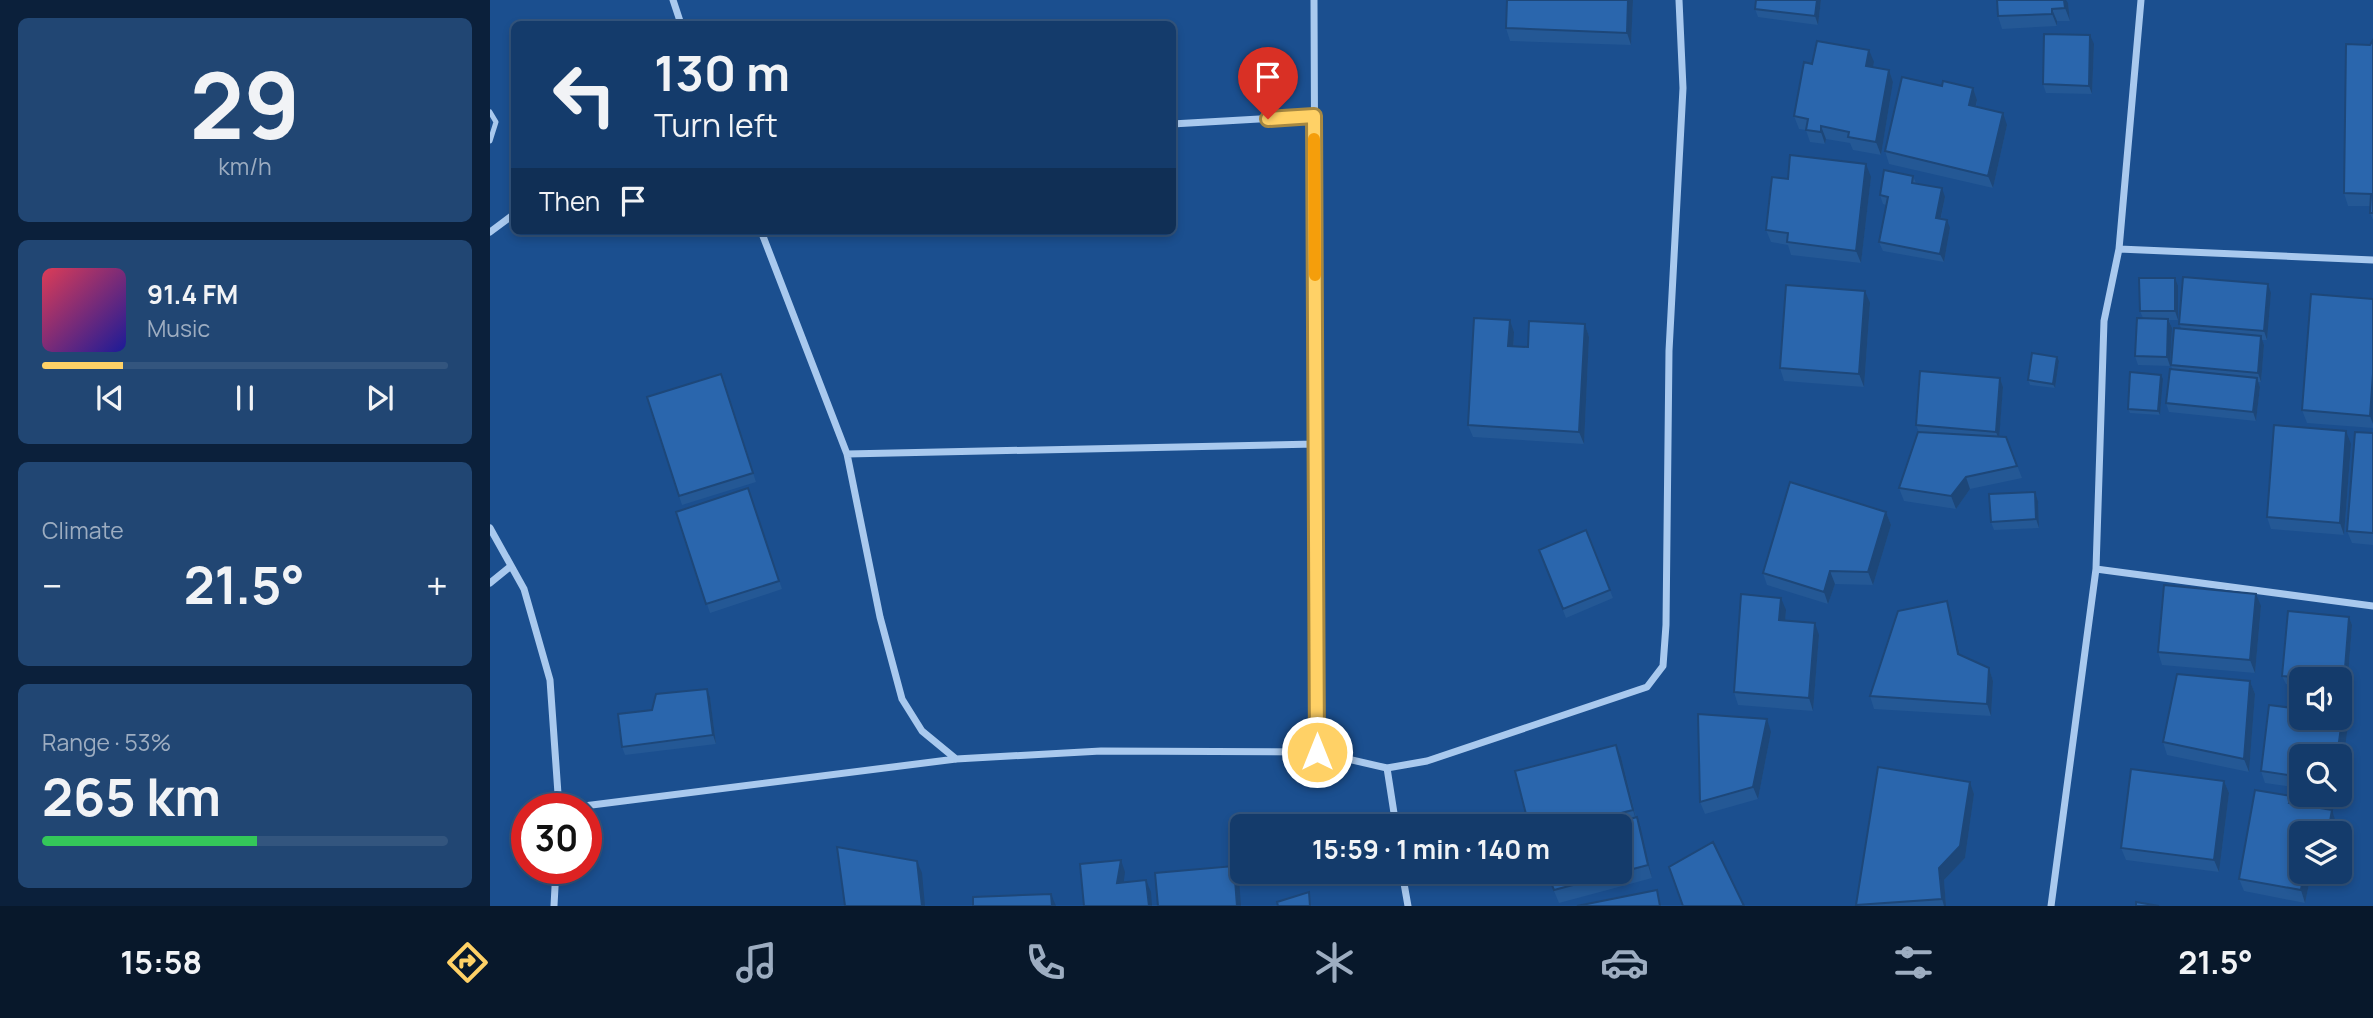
<!DOCTYPE html>
<html lang="en">
<head>
<meta charset="utf-8">
<style>
  body { margin:0; font-family:Manrope,sans-serif; background:#214673; color:#f1f3f6; height:100vh; display:flex; flex-direction:column; font-size:26px; white-space:nowrap }
  * { box-sizing:border-box; margin:0 }
  p { font-size:23px; color:#9dadc1 }
  .icon { flex:none; width:38px; height:38px; fill:none; stroke:currentColor; stroke-width:2; stroke-linecap:round; stroke-linejoin:round }
  .map { position:relative; flex:1; overflow:hidden }
  .details { display:flex; flex-direction:column; gap:18px; padding:18px; background:#0b203b; width:490px }
  .details>* { flex:none }
  .hud { position:absolute; left:21px; top:21px; width:665px; height:214px; border-radius:10px; box-shadow:0 4px 10px #0003,0 0 0 2px #33557e; background:#143b6b; color:#f1f3f6; overflow:hidden }
  .controls { position:absolute; left:1799px; top:667px; display:grid; gap:14px }
  .controls a { display:grid; place-items:center; width:63px; height:63px; border-radius:10px; background:#143b6b; box-shadow:0 4px 10px #0003,0 0 0 2px #33557e; font-size:35px }
  .speed { position:absolute; left:21px; top:793px; display:flex; gap:14px; font-size:35px; font-weight:700; text-align:center }
  .speed>* { display:grid; place-content:center; width:91px; height:91px; border-radius:50%; background:#143b6b; box-shadow:0 4px 10px #0003,0 0 0 2px #33557e; line-height:1 }
  .speed .limit { border:10px solid #d22; background:#fff; color:#111 }
  .pin { position:absolute; display:grid; place-items:center; width:60px; height:60px; color:#fff; margin:-72px -30px; border-radius:50% 50% 50% 0; rotate:-45deg; box-shadow:0 0 7px #0007 }
  .pin .icon { rotate:45deg }
  .me { position:absolute; width:77px; margin:-38px; rotate:0deg; stroke-linejoin:round; filter:drop-shadow(0 0 5px #0008) }
  .turn { display:flex; align-items:center; gap:24px; height:147px; padding:0 28px; font-size:32px }
  .turn .icon { width:91px; height:91px; stroke-width:2.5 }
  .turn b { display:block; font-size:49px; line-height:60px }
  .then { display:flex; align-items:center; height:66px; padding:0 28px; background:#0003; gap:14px; font-size:26px }
  .big { font-size:52px; font-weight:700; line-height:1.1 }
  .details .tile { flex:1; display:flex; flex-direction:column; justify-content:center; gap:10px; min-width:0; padding:0 24px; border-radius:10px; background:#214673 }
  .details .dial { align-items:center; gap:0 }
  .dial b { font-size:91px; line-height:1 }
  .song { display:flex; align-items:center; gap:21px }
  .cover { width:84px; height:84px; border-radius:10px; background:linear-gradient(135deg,hsl(350 70% 55%),hsl(240 70% 35%)) }
  .played { height:7px; border-radius:4px; background:linear-gradient(90deg,#ffd166 20%,#33557e 20%) }
  .keys { display:flex; justify-content:space-around; direction:ltr }
  .heat { display:flex; justify-content:space-between; align-items:center; font-size:38px; direction:ltr }
  .charge { height:10px; border-radius:5px; background:linear-gradient(90deg,#34c759 53%,#33557e 0) }
  .trip { position:absolute; left:740px; top:814px; width:402px; height:70px; border-radius:10px; background:#143b6b; box-shadow:0 4px 10px #0003,0 0 0 2px #33557e; font-weight:700; line-height:70px; text-align:center }
  .tabs { display:flex; height:112px; justify-content:space-around; align-items:center; background:#08182b; color:#9dadc1 }
  .tabs .icon { width:49px; height:49px }
  .tabs .selected { color:#ffd166 }
  .tabs b { font-size:32px; color:#f1f3f6 }
  main { display:flex; flex:1; min-height:0 }
  .map>svg:first-child { display:block }
</style>
</head>
<body>
<main>
<section class="details">
<div class="tile dial"><b>29</b><p>km/h</p></div>
<div class="tile">
<div class="song"><i class="cover"></i><div><b>91.4 FM</b><p>Music</p></div></div>
<div class="played"></div>
<div class="keys"><svg class="icon" aria-label="previous" viewBox="0 0 24 24"><path d="M18 5L8 12l10 7zM5 5v14"/></svg><svg class="icon" aria-label="pause" viewBox="0 0 24 24"><path d="M8 5v14M16 5v14"/></svg><svg class="icon" aria-label="next" viewBox="0 0 24 24"><path d="M6 5l10 7-10 7zM19 5v14"/></svg></div>
</div>
<div class="tile"><p>Climate</p>
<div class="heat"><a>−</a><b class="big">21.5°</b><a>+</a></div>
</div>
<div class="tile"><p>Range · 53%</p><b class="big">265 km</b><div class="charge"></div></div>
</section>
<div class="map">
<svg width="1883" height="906" viewBox="0 0 1883 906">
  <rect width="100%" height="100%" fill="#1b4f8f"/>
  <g fill="none" stroke-linecap="round" stroke-linejoin="round">
    <path stroke="#a9c9ee" stroke-width="5" d="M0 112 6 122 0 141"/>
    <path stroke="#a9c9ee" stroke-width="7" d="M183 0 191 24
      M824 0 827 752
      M682 124 824 116
      M271 231 357 454 390 617 412 699 432 731 466 759
      M0 232 24 214
      M1629 249 1883 260
      M357 454 825 444
      M0 528 34 589 60 680 69 808
      M1606 569 1883 606
      M0 583 21 566
      M897 768 906 826
      M78 808 466 759 611 751 827 752 897 768 937 761 1157 687 1173 666 1176 625 1179 351 1193 88 1189 0
      M912 872 918 906
      M64 906 66 868
      M1561 906 1606 569 1614 321 1629 249 1651 0"/>
  </g>
  <path fill="#245895" d="M1143 0 1141 45 1020 41 1016 28Z
    M1266 0H1331L1328 25 1268 17 1265 9Z
    M1578 3 1580 21H1567V26L1512 29 1508 16Z
    M1883 40V220L1880 213V206H1858L1854 193 1880 45Z
    M1604 44 1602 94 1556 93 1553 84Z
    M1384 62 1383 67 1399 70 1403 82 1391 155 1363 150 1360 143 1336 139 1335 144 1320 142 1316 130 1309 129 1304 116 1322 64Z
    M1452 86 1483 88 1487 100 1486 107 1517 125 1503 188 1399 164 1395 151Z
    M1423 176 1426 183 1455 197 1451 218 1460 228 1454 262 1393 251 1389 242 1396 205 1393 204 1390 195Z
    M1381 177 1371 263 1301 255 1298 245 1281 242 1276 230 1298 179Z
    M1688 286V320H1679L1682 328 1680 366 1648 365 1645 356 1653 318 1650 311Z
    M1781 293 1777 340H1772L1774 345 1771 382H1768L1770 387 1766 421 1679 412 1676 403 1682 369 1681 365 1691 328 1689 324Z
    M1883 299V428L1817 423 1812 410Z
    M1380 303 1374 387 1294 381 1290 368Z
    M1020 320 1024 332V346L1038 347 1095 324 1099 337 1094 444 983 437 978 425Z
    M1567 357 1569 361 1565 388 1540 385 1538 380Z
    M231 374 266 482 192 505 157 397Z
    M1510 378 1513 387 1509 437H1516L1532 478 1480 489 1466 509 1414 501 1409 488 1429 432 1426 425Z
    M1673 379 1670 415 1640 413 1638 409Z
    M1883 433V545L1862 543 1857 531Z
    M1861 444 1854 535 1781 529 1777 517Z
    M258 488 292 589 220 613 186 512Z
    M1545 492 1548 501 1549 528 1504 530 1501 522Z
    M1396 512 1401 525 1383 585 1345 584 1338 604 1277 585 1273 573Z
    M1096 530 1123 598 1076 618 1049 550Z
    M1457 601 1461 614 1470 655 1499 668 1503 681 1501 716 1384 709 1380 696Z
    M1771 606 1765 673 1672 665 1668 652Z
    M1296 610 1295 620 1329 635 1323 711 1248 705 1244 692Z
    M1859 617 1862 625 1857 689H1850V679H1811V686L1796 684 1792 676Z
    M1760 681 1765 694 1759 772 1677 755 1673 742Z
    M217 689 220 697 226 744 135 755 132 747 162 710Z
    M1854 706 1859 718 1850 784V756H1811V788L1775 783 1771 771 1811 718Z
    M1281 732 1268 799 1215 814 1210 802Z
    M1126 745 1131 757 1146 817 1151 829 1162 878 1069 903 1056 872 1130 826H1039Z
    M1734 781 1739 793 1729 872 1636 860 1631 848Z
    M1480 782 1484 794 1475 858 1454 880 1456 906H1367L1366 905Z
    M1801 796 1803 804 1846 823 1811 872H1838L1836 882 1820 879 1815 903 1754 891 1749 879Z"/>
  <path fill="#1d4779" d="M1138 0H1143L1141 45 1137 33Z
    M1327 0H1331L1328 25 1325 16Z
    M1574 0H1576L1578 3 1580 21 1575 8Z
    M1562 9 1567 21V26L1562 14Z
    M1600 35 1604 44 1602 94 1599 86Z
    M1379 50 1384 62 1381 78 1376 66Z
    M1399 70 1403 82 1391 155 1386 142Z
    M1483 88 1487 100 1483 117 1479 105Z
    M1513 113 1517 125 1503 188 1498 176Z
    M1331 126 1336 139 1335 144 1331 132Z
    M1376 164 1381 177 1371 263 1366 251Z
    M1452 188 1455 197 1449 226 1446 218Z
    M1457 220 1460 228 1454 262 1450 254Z
    M1685 278 1688 286V320L1685 311Z
    M1778 284 1781 293 1777 340 1774 331Z
    M1375 291 1380 303 1374 387 1369 374Z
    M1678 319 1682 328 1680 366 1677 357Z
    M1020 320 1024 332 1023 358 1018 346Z
    M1095 324 1099 337 1094 444 1089 432Z
    M1771 336 1774 345 1771 382 1768 373Z
    M1567 357 1569 361 1565 388 1563 384Z
    M1883 374V424L1880 416Z
    M1671 375 1673 379 1670 415 1668 411Z
    M1510 378 1513 387 1509 440 1506 432Z
    M1767 378 1770 387 1766 421 1763 412Z
    M1856 431 1861 444 1854 535 1850 523Z
    M1476 477 1480 489 1466 509 1461 496Z
    M1545 492 1548 501 1549 528 1546 519Z
    M1396 512 1401 525 1383 585 1378 572Z
    M1340 571 1345 584 1338 604 1334 592Z
    M1766 594 1771 606 1765 673 1760 660Z
    M1291 598 1296 610 1294 632 1289 620Z
    M1457 601 1461 614 1472 666 1468 654Z
    M1859 617 1862 625 1857 689 1854 681Z
    M1325 623 1329 635 1323 711 1319 698Z
    M1499 668 1503 681 1501 716 1497 704Z
    M1760 681 1765 694 1759 772 1754 759Z
    M217 689 220 697 226 744 223 735Z
    M1854 706 1859 718 1850 784V756H1847Z
    M1277 719 1281 732 1268 799 1263 787Z
    M1126 745 1131 757 1147 823 1143 810Z
    M1734 781 1739 793 1729 872 1724 860Z
    M1480 782 1484 794 1475 858 1454 880 1456 906H1454L1452 899 1449 868Z
    M1842 810 1846 823 1844 833H1838Z
    M1147 817 1151 829 1162 878 1158 865Z
    M631 860 635 872 632 895 627 883Z
    M427 861 432 873 435 906H432Z
    M744 866 749 879 751 906H747Z
    M1814 872H1817L1820 879 1815 903 1811 890Z
    M1832 872H1838L1836 882Z
    M656 880 661 892 662 906H659Z
    M561 894 566 906H562Z"/>
  <path fill="#2a66ad" stroke="#1d4779" stroke-width="2" d="M1017 0H1138L1137 33 1016 28Z
    M1266 0H1327L1325 16 1265 9Z
    M1507 0H1574L1575 8 1562 9V14L1508 16Z
    M1554 34 1600 35 1599 86 1553 84Z
    M1883 40V213H1880L1881 194 1854 193 1856 44 1880 45Z
    M1327 41 1379 50 1376 66 1399 70 1386 142 1358 137 1359 132 1331 126V132L1316 130 1318 119 1304 116 1314 62 1322 64Z
    M1412 77 1452 86 1453 81 1483 88 1479 105 1513 113 1498 176 1395 151Z
    M1300 155 1376 164 1366 251 1297 242 1298 233 1276 230 1282 177 1298 179Z
    M1394 170 1423 176 1422 183 1452 188 1446 218 1457 220 1450 254 1389 242 1398 197 1390 195Z
    M1693 277 1778 284 1774 331 1689 324Z
    M1649 278H1685V311H1650Z
    M1296 285 1375 291 1369 374 1290 368Z
    M1821 294 1883 299V374L1880 416 1812 410Z
    M984 318 1020 320 1018 346 1038 347 1039 321 1095 324 1089 432 978 425Z
    M1647 318 1678 319 1677 357 1645 356Z
    M1684 328 1771 336 1768 373 1681 365Z
    M1542 353 1567 357 1563 384 1538 380Z
    M1680 369 1767 378 1763 412 1676 403Z
    M1430 371 1510 378 1506 432 1426 425Z
    M1640 372 1671 375 1668 411 1638 409Z
    M231 374 263 473 189 496 157 397Z
    M1784 425 1856 431 1850 523 1777 517Z
    M1428 432 1516 437 1527 466 1476 477 1461 496 1409 488Z
    M1865 432 1883 433V533L1857 531Z
    M1300 482 1396 512 1378 572 1340 571 1334 592 1273 573Z
    M258 488 289 581 216 604 186 512Z
    M1545 492 1546 519 1501 522 1499 494Z
    M1096 530 1120 590 1073 609 1049 550Z
    M1674 585 1766 594 1760 660 1668 652Z
    M1251 594 1291 598 1289 620 1325 623 1319 698 1244 692Z
    M1457 601 1468 654 1499 668 1497 704 1380 696 1408 611Z
    M1798 611 1859 617 1854 681 1850 680V679H1833L1792 676Z
    M1687 674 1760 681 1754 759 1673 742Z
    M217 689 223 735 132 747 128 714 162 710 166 694Z
    M1779 705 1811 709V718H1850V705L1854 706 1847 756H1811V777L1771 771Z
    M1208 714 1277 719 1263 787 1210 802Z
    M1126 745 1143 810 1080 826H1039L1025 771Z
    M1388 767 1480 782 1470 846 1449 868 1452 899 1366 905Z
    M1641 769 1734 781 1724 860 1631 848Z
    M1765 790 1801 796 1799 803 1842 810 1838 833H1811V872H1814L1811 890 1749 879Z
    M1147 817 1158 865 1064 890 1057 872H1130V826H1115Z
    M1223 842 1254 906H1193L1179 867Z
    M347 847 427 861 432 906H355Z
    M631 860 627 883 656 880 659 906H594L590 864Z
    M744 866 747 906H668L665 873Z
    M1167 890 1170 906H1087Z
    M819 892 820 906H788L787 902Z
    M561 894 562 906H483V897Z
    M1646 902 1669 906H1646Z"/>
  <g fill="none" stroke-linecap="round" stroke-linejoin="round">
    <defs>
      <path id="route" d="M778 119 824 116 827 752"/>
    </defs>
    <use href="#route" stroke="#a68842" stroke-width="18"/>
    <use href="#route" stroke="#ffd166" stroke-width="12"/>
    <path stroke="#f59e0b" stroke-width="12" d="M824 139 825 275"/>
  </g>
</svg>
<div class="controls">
<a><svg class="icon" aria-label="sound" viewBox="0 0 24 24"><path d="M4 9h4l5-4v14l-5-4H4zM17 9q2 3 0 6"/></svg></a>
<a><svg class="icon" aria-label="search" viewBox="0 0 24 24"><circle cx="10" cy="10" r="6"/><path d="M15 15l6 6"/></svg></a>
<a><svg class="icon" aria-label="layers" viewBox="0 0 24 24"><path d="M12 4l9 5-9 5-9-5zM3 14l9 5 9-5"/></svg></a>
</div>
<div class="speed"><div class="limit">30</div></div>
<div class="pin" style="left:778px;top:119px;background:#d93025"><svg class="icon" aria-label="arrive" viewBox="0 0 24 24"><path d="M6 21V4h12l-3 4 3 4H6"/></svg></div>
<svg class="me" style="left:827px;top:752px" viewBox="-20 -20 40 40"><circle r="17" fill="#ffd166" stroke="#fff" stroke-width="3"/><path d="M0-11L8 9 0 5-8 9z" fill="#fff"/></svg>
<div class="trip">15:59 · 1 min · 140 m</div>
<div class="hud">
<div class="turn"><svg class="icon" aria-label="left" viewBox="0 0 24 24"><path d="M17 20v-9H6M10 6l-5 5 5 5"/></svg><div><b>130 m</b>Turn left</div></div>
<div class="then">Then<svg class="icon" aria-label="arrive" viewBox="0 0 24 24"><path d="M6 21V4h12l-3 4 3 4H6"/></svg></div>
</div>
</div>
</main>
<nav class="tabs">
<b>15:58</b>
<svg class="icon selected" aria-label="directions" viewBox="0 0 24 24"><path d="M12 3l9 9-9 9-9-9zM9 14v-3h6M13 9l2 2-2 2"/></svg>
<svg class="icon" aria-label="music" viewBox="0 0 24 24"><path d="M9 18V5l10-2v13"/><circle cx="6" cy="18" r="3"/><circle cx="16" cy="16" r="3"/></svg>
<svg class="icon" aria-label="phone" viewBox="0 0 24 24"><path d="M5 4h4l2 5-3 2q2 4 5 5l2-3 5 2v4C11 20 4 13 5 4z"/></svg>
<svg class="icon" aria-label="climate" viewBox="0 0 24 24"><path d="M12 3v18M4 7l16 10M4 17L20 7"/></svg>
<svg class="icon" aria-label="car" viewBox="0 0 24 24"><path d="M5 17H2v-5l4-1 3-4h7l3 4 3 1v5h-3M9 17h6M6 11h13"/><circle cx="7" cy="17" r="2"/><circle cx="17" cy="17" r="2"/></svg>
<svg class="icon" aria-label="filters" viewBox="0 0 24 24"><path d="M4 7h16M4 17h16"/><circle cx="9" cy="7" r="2"/><circle cx="15" cy="17" r="2"/></svg>
<b>21.5°</b>
</nav>
</body>
</html>
